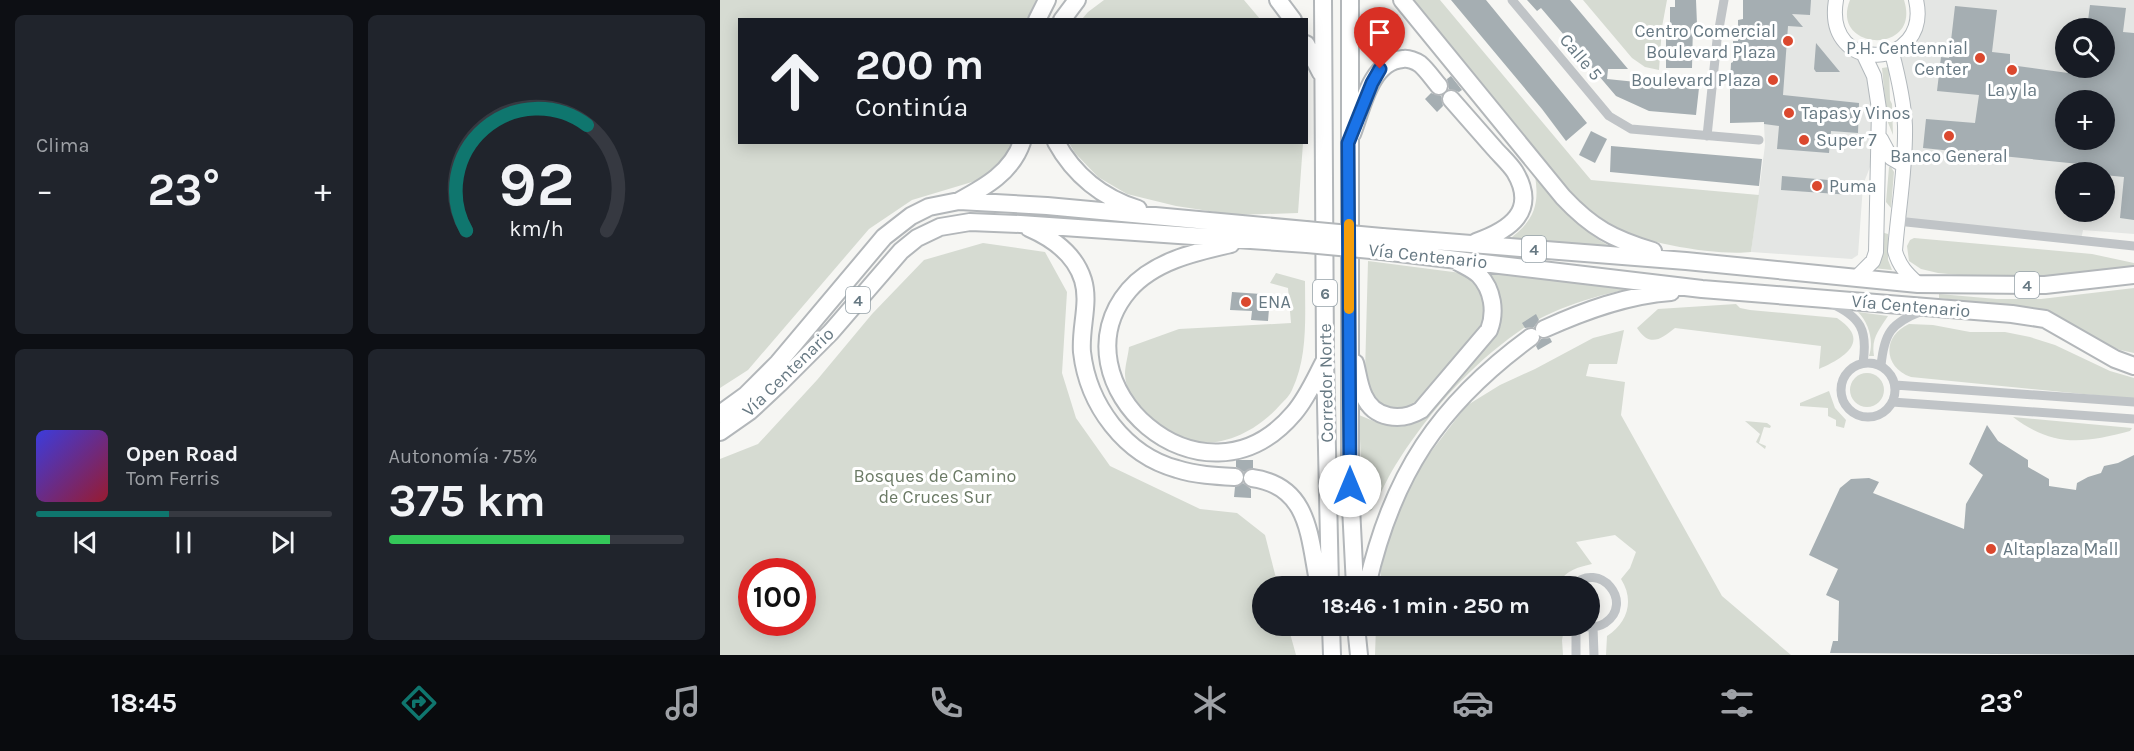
<!DOCTYPE html>
<html lang="es">
<head>
<meta charset="utf-8">
<style>
  body { margin:0; font-family:Karla,sans-serif; background:#20242c; color:#f1f3f6; height:100vh; display:flex; flex-direction:column; font-size:22px; white-space:nowrap }
  * { box-sizing:border-box; margin:0 }
  p { font-size:20px; color:#9ea1a6 }
  .icon { flex:none; width:33px; height:33px; fill:none; stroke:currentColor; stroke-width:2; stroke-linecap:round; stroke-linejoin:round }
  .map { position:relative; flex:1; overflow:hidden }
  .panel { display:flex; flex-direction:column; gap:15px; padding:15px; background:#0d0f14; width:720px }
  .panel>* { flex:none }
  .banner { position:absolute; left:18px; top:18px; width:570px; height:126px; border-radius:0px; box-shadow:0 3px 15px #0003; background:#171b24; color:#f1f3f6; overflow:hidden }
  .fabs { position:absolute; left:1335px; top:18px; display:grid; gap:12px }
  .fabs a { display:grid; place-items:center; width:60px; height:60px; border-radius:50%; background:#171b24; box-shadow:0 3px 15px #0003; font-size:30px }
  .speed { position:absolute; left:18px; top:558px; display:flex; gap:12px; font-size:30px; font-weight:700; text-align:center }
  .speed>* { display:grid; place-content:center; width:78px; height:78px; border-radius:50%; background:#171b24; box-shadow:0 3px 15px #0003; line-height:1 }
  .speed .limit { border:9px solid #d22; background:#fff; color:#111 }
  .pin { position:absolute; display:grid; place-items:center; width:51px; height:51px; color:#fff; margin:-62px -26px; border-radius:50% 50% 50% 0; rotate:-45deg; box-shadow:0 0 6px #0007 }
  .pin .icon { rotate:45deg }
  .me { position:absolute; width:66px; margin:-33px; rotate:0deg; stroke-linejoin:round; filter:drop-shadow(0 0 4px #0008) }
  .turn { display:flex; align-items:center; gap:21px; height:126px; padding:0 18px; font-size:27px }
  .turn .icon { width:78px; height:78px; stroke-width:2.5 }
  .turn b { display:block; font-size:42px; line-height:51px }
  .big { font-size:45px; font-weight:700; line-height:1.1 }
  .panel .card { flex:1; display:flex; flex-direction:column; justify-content:center; gap:9px; min-width:0; padding:0 21px; border-radius:9px; background:#20242c }
  .panel .dial { align-items:center; gap:0 }
  .dial svg { height:156px; overflow:visible; fill:none; stroke:#363941; stroke-width:7; stroke-linecap:round; text-anchor:middle }
  .dial text { fill:#f1f3f6; stroke:none }
  .song { display:flex; align-items:center; gap:18px }
  .cover { width:72px; height:72px; border-radius:9px; background:linear-gradient(135deg,hsl(240 70% 55%),hsl(350 70% 35%)) }
  .played { height:6px; border-radius:3px; background:linear-gradient(90deg,#0f766e 45%,#363941 45%) }
  .keys { display:flex; justify-content:space-around; direction:ltr }
  .heat { display:flex; justify-content:space-between; align-items:center; font-size:33px; direction:ltr }
  .charge { height:9px; border-radius:4px; background:linear-gradient(90deg,#34c759 75%,#363941 0) }
  .panel .tiles { flex:1; display:grid; gap:15px; grid-template-columns:repeat(2,1fr) }
  .trip { position:absolute; left:532px; top:576px; width:348px; height:60px; border-radius:30px; background:#171b24; box-shadow:0 3px 15px #0003; font-weight:700; line-height:60px; text-align:center }
  .tabs { display:flex; height:96px; justify-content:space-around; align-items:center; background:#090b0e; color:#9ea1a6 }
  .tabs .icon { width:42px; height:42px }
  .tabs .current { color:#0f766e }
  .tabs b { font-size:27px; color:#f1f3f6 }
  main { display:flex; flex:1; min-height:0 }
  .map>svg:first-child { display:block }
</style>
</head>
<body>
<main>
<section class="panel">
<div class="tiles">
<div class="card"><p>Clima</p>
<div class="heat"><a>−</a><b class="big">23°</b><a>+</a></div>
</div>
<div class="card dial"><svg viewBox="0 0 100 80">
<path d="M14 69A42 42 0 1 1 86 69"/>
<path d="M14 69A42 42 0 0 1 76 15" stroke="#0f766e"/>
<text x="50" y="56" font-size="32" font-weight="700">92</text>
<text x="50" y="72" font-size="11">km/h</text>
</svg></div>
<div class="card">
<div class="song"><i class="cover"></i><div><b>Open Road</b><p>Tom Ferris</p></div></div>
<div class="played"></div>
<div class="keys"><svg class="icon" aria-label="previous" viewBox="0 0 24 24"><path d="M18 5L8 12l10 7zM5 5v14"/></svg><svg class="icon" aria-label="pause" viewBox="0 0 24 24"><path d="M8 5v14M16 5v14"/></svg><svg class="icon" aria-label="next" viewBox="0 0 24 24"><path d="M6 5l10 7-10 7zM19 5v14"/></svg></div>
</div>
<div class="card"><p>Autonomía · 75%</p><b class="big">375 km</b><div class="charge"></div></div>
</div>
</section>
<div class="map">
<svg width="1414" height="655" viewBox="0 0 1414 655">
  <rect width="100%" height="100%" fill="#f6f6f3"/>
  <path fill="#e4e6e4" fill-rule="evenodd" d="M1063 0H1116L1113 14 1154 76V134L1150 167 1143 185 1138 255 1132 259 1031 252 1045 145 1041 64Z
    M1196 0H1414V234L1363 230 1361 240 1177 221 1183 165 1172 53 1184 45ZM1346 28H1384V68H1346ZM1346 100H1384V140H1346ZM1346 172H1384V212H1346Z"/>
  <path fill="#d6dbd2" fill-rule="evenodd" d="M0 0H316L307 19 20 20V142L291 143 279 167 262 179 192 200 149 229 28 370 0 388Z
    M384 0H524L540 19H362L368 12Z
    M693 0H720L871 180 1039 195 1031 252C996 256 925 243 893 228 855 211 803 137 776 103 748 69 718 36 693 0Z
    M863 0H947L942 27 939 70 925 67 912 58Z
    M1130 0H1184C1202 56 1109 51 1130 0Z
    M1169 67 1170 100 1172 104 1173 135 1167 120 1162 68Z
    M349 143H583L578 213 515 215 456 206 407 194 378 177 355 153Z
    M1169 167H1171L1174 172 1171 208 1166 202Z
    M815 176C838 202 860 232 892 247L787 241C813 222 820 207 815 176Z
    M1161 232 1168 234V260L1172 270 1153 268Z
    M1194 238 1372 254 1414 263V267L1319 279 1289 280 1218 273 1201 269 1189 261 1187 246 1190 240Z
    M263 243 325 252 347 292 342 373 356 418 390 466 480 509 517 513 545 535 558 586H543V626H568L576 655H0V459L38 444 97 380 152 314 204 260ZM32 572H82V622H32Z
    M648 261 741 273 758 284 765 296V322L693 408C663 416 649 402 645 373Z
    M762 271 930 286C888 291 832 307 798 332 751 365 711 410 680 458 669 474 661 493 652 510L647 512 643 511 639 415C656 422 674 431 692 424 710 417 774 343 779 324 785 304 778 283 762 271Z
    M556 273 585 281C585 317 588 357 572 390 570 395 565 400 561 404 541 427 512 444 481 443 449 443 406 407 405 374 405 366 408 356 409 347L459 329 571 323 568 288 550 283Z
    M1414 288V353L1400 350 1285 306 1219 298V294L1277 299H1321Z
    M1016 304 1020 308 1030 310 1117 318C1152 341 1124 358 1099 369L1101 346 955 328C941 339 930 348 917 328L938 309Z
    M1138 312 1168 316C1159 330 1151 338 1154 356H1149C1154 341 1149 323 1138 312Z
    M1189 324 1213 325 1250 332H1285L1310 337 1335 345 1390 371 1414 378V399L1191 377C1163 367 1162 336 1189 324Z
    M904 330 897 364H869L866 376 905 382 901 415 1002 596 1071 655H886L887 636C907 623 915 601 901 579L910 568 916 552 895 535 856 542 872 564C855 568 845 571 837 586H660L661 569 670 533 684 495 704 461 746 406 780 385 815 369 873 338Z
    M1130 390a17 17 0 1 1 34 0a17 17 0 1 1-34 0Z
    M1109 391 1115 408 1126 420 1124 428 1116 426V420L1108 416V408L1080 406V403Z
    M1293 417 1412 428 1410 431C1364 443 1334 448 1293 417Z
    M1025 421 1047 423 1051 426 1050 428 1044 427 1039 443 1046 446 1045 449 1036 442 1040 434Z
    M656 626H842L844 629 842 640 843 655H655Z"/>
  <path fill="#a5aeb2" fill-rule="evenodd" d="M731 0H766L867 123 846 141 822 109Z
    M807 0H850L908 69H888L887 79 936 84 946 89V85L979 88 976 115 929 111 896 96 821 8 817 11Z
    M955 0H976L977 24H973L972 68H946V29H950V7H955Z
    M1023 0H1091L1090 15 1072 14 1083 27 1068 26 1063 95 1139 103 1138 133 1111 131 1109 153 1057 149 1059 126 1044 124V122L1010 123V83L1011 63 1013 62V41H1018V20L1023 19Z
    M1370 5 1406 8 1403 32 1414 33V220L1400 218 1404 177 1384 175V172H1369V165L1203 148 1206 119 1255 123 1259 95 1217 91 1221 57 1229 58 1235 6 1277 10 1272 52 1290 54V65L1348 73V68H1384V28H1367ZM1346 100H1384V140H1346Z
    M1096 43 1120 72H1096L1094 69Z
    M731 76 742 90 739 92 729 89 727 79Z
    M711 93 721 96 723 106 717 112 705 99Z
    M871 131 887 139 875 163 859 155Z
    M891 146 1042 159 1039 186 890 172Z
    M1062 176 1132 182 1131 195 1061 190Z
    M512 292 541 294 540 309H549L548 321 531 320 532 311 510 310Z
    M816 314 819 320 814 327 805 328 802 323Z
    M830 338 832 342 818 350 816 346 821 339Z
    M1267 425 1278 441 1308 460V467L1329 479V486L1356 490 1357 483 1368 477 1381 473 1384 466 1398 463 1414 455V655L1110 653 1113 641H1118L1119 601 1106 595 1118 569 1089 555 1120 488 1131 479 1149 478 1159 482 1153 493 1244 529 1246 504 1263 475 1249 464Z
    M516 460H533V468L524 472 516 467Z
    M523 483 531 489V498L514 497 515 487Z"/>
  <g fill="none" stroke-linecap="round" stroke-linejoin="round">
    <defs>
      <path id="secondary" d="M1116 0C1103 77 1212 69 1196 0
        M1172 53C1178 76 1184 102 1185 126 1186 168 1178 210 1175 251 1179 266 1187 274 1198 284
        M1161 139 1171 158 1183 165
        M1136 278 1153 261 1156 252 1159 109 1154 76 1144 55"/>
      <path id="highway" d="M558 0 573 20
        M603 0 605 358 610 586
        M630 0V487L635 586
        M682 0 843 197C872 228 893 239 933 251
        M317 20 327 0
        M342 20 357 0
        M586 44 601 73
        M731 99C746 116 760 132 774 148 781 156 790 164 795 172 818 211 790 230 756 242
        M632 134C642 109 650 61 683 59 688 58 696 61 700 64 707 70 713 79 719 86
        M336 142C354 175 383 198 418 209
        M239 201C265 187 292 172 302 142
        M309 228C332 238 355 254 363 280 370 303 360 328 362 352 368 405 405 455 457 469 476 475 496 476 515 477
        M662 237 966 261 1198 284 1325 285 1414 275
        M511 244C476 252 434 261 409 290 331 381 482 522 574 413 587 398 595 379 604 362
        M662 251 982 289 1292 314 1325 319 1395 359 1414 366
        M824 329C864 311 907 295 951 292
        M635 363C638 374 639 386 644 396 654 419 681 422 701 410L769 330C776 312 773 290 759 275 754 270 745 266 738 262
        M0 414 26 395 58 363 164 237 191 216 209 207 239 201 327 206 586 230
        M0 432 30 411 59 384 111 332 181 251 197 238 220 227 250 222 300 224 587 244
        M532 478C591 486 589 539 599 586
        M647 586C672 475 718 405 811 337
        M611 626 612 655
        M636 626 639 655"/>
    </defs>
    <use href="#secondary" stroke="#b2b8bc" stroke-width="16"/>
    <use href="#highway" stroke="#b3b7ba" stroke-width="20"/>
    <path stroke="#c0c4c7" stroke-width="9" d="M792 0 889 116 911 129 1039 140
      M987 136 997 40 1004 0
      M1177 221 1414 246
      M1110 303C1141 317 1148 330 1143 363
      M1121 390a27 27 0 1 1 54 0a27 27 0 1 1-54 0Z
      M1161 366C1164 333 1171 323 1202 311
      M1175 385 1414 402
      M1172 402 1414 419
      M852 586C880 559 915 603 885 623 877 628 870 628 862 626
      M856 626V655
      M873 627 874 655"/>
    <use href="#secondary" stroke="#fff" stroke-width="14"/>
    <use href="#highway" stroke="#fff" stroke-width="16"/>
    <defs>
      <path id="highway-bridge" d="M586 230 662 237
        M587 244 662 251"/>
    </defs>
    <use href="#highway-bridge" stroke="#b3b7ba" stroke-width="20" stroke-linecap="butt"/>
    <use href="#highway-bridge" stroke="#fff" stroke-width="16"/>
  </g>
  <g fill="none" stroke-linecap="round" stroke-linejoin="round">
    <defs>
      <path id="route" d="M630 486 628 143 652 83 660 69"/>
    </defs>
    <use href="#route" stroke="#114b97" stroke-width="15"/>
    <use href="#route" stroke="#1a73e8" stroke-width="10"/>
    <path stroke="#f59e0b" stroke-width="10" d="M629 224V309"/>
  </g>
  <g fill="#db482e" stroke="#fff" stroke-width="2">
    <circle cx="1068" cy="41" r="6"/>
    <circle cx="1260" cy="58" r="6"/>
    <circle cx="1292" cy="70" r="6"/>
    <circle cx="1053" cy="80" r="6"/>
    <circle cx="1069" cy="113" r="6"/>
    <circle cx="1229" cy="136" r="6"/>
    <circle cx="1084" cy="140" r="6"/>
    <circle cx="1097" cy="186" r="6"/>
    <circle cx="526" cy="302" r="6"/>
    <circle cx="1271" cy="549" r="6"/>
  </g>
  <g text-anchor="middle" dominant-baseline="central" stroke-width="6" stroke-linejoin="round" paint-order="stroke">
    <g fill="#fff" stroke="#95a1a8" stroke-width="1.5">
      <rect x="802" y="236" width="24" height="26" rx="4.5"/>
      <rect x="1295" y="272" width="24" height="26" rx="4.5"/>
      <rect x="593" y="280" width="24" height="26" rx="4.5"/>
      <rect x="126" y="287" width="24" height="26" rx="4.5"/>
    </g>
    <g font-size="16" font-weight="bold" fill="#677983">
      <text x="814" y="249">4</text>
      <text x="1307" y="285">4</text>
      <text x="605" y="293">6</text>
      <text x="138" y="300">4</text>
    </g>
    <g font-size="18" fill="#677983" stroke="#fff" text-anchor="start">
      <text x="1056" y="31" text-anchor="end">Centro Comercial<tspan x="1056" dy="21">Boulevard Plaza</tspan></text>
      <text x="1248" y="48" text-anchor="end">P.H. Centennial<tspan x="1248" dy="21">Center</tspan></text>
      <text x="1041" y="80" text-anchor="end">Boulevard Plaza</text>
      <text x="1292" y="90" text-anchor="middle">La y la</text>
      <text x="1081" y="113">Tapas y Vinos</text>
      <text x="1096" y="140">Super 7</text>
      <text x="1229" y="156" text-anchor="middle">Banco General</text>
      <text x="1109" y="186">Puma</text>
      <text x="538" y="302">ENA</text>
      <text x="1283" y="549">Altaplaza Mall</text>
    </g>
    <g font-size="18" fill="#677983" stroke="#fff">
      <text transform="translate(861 57) rotate(50)">Calle 5</text>
      <text transform="translate(708 256) rotate(6)">Vía Centenario</text>
      <text transform="translate(1191 306) rotate(5)">Vía Centenario</text>
      <text transform="translate(68 372) rotate(-44)">Vía Centenario</text>
      <text transform="translate(606 383) rotate(-91)">Corredor Norte</text>
    </g>
    <g font-size="18" fill="#6b7a65" stroke="#fff">
      <text x="215" y="476">Bosques de Camino<tspan x="215" dy="21">de Cruces Sur</tspan></text>
    </g>
  </g>
</svg>
<div class="fabs">
<a><svg class="icon" aria-label="search" viewBox="0 0 24 24"><circle cx="10" cy="10" r="6"/><path d="M15 15l6 6"/></svg></a>
<a>+</a>
<a>−</a>
</div>
<div class="speed"><div class="limit">100</div></div>
<div class="pin" style="left:660px;top:69px;background:#d93025"><svg class="icon" aria-label="arrive" viewBox="0 0 24 24"><path d="M6 21V4h12l-3 4 3 4H6"/></svg></div>
<svg class="me" style="left:630px;top:486px" viewBox="-20 -20 40 40"><circle r="19" fill="#fff"/><path d="M0-13L10 11 0 6-10 11z" fill="#1a73e8"/></svg>
<div class="trip">18:46 · 1 min · 250 m</div>
<div class="banner">
<div class="turn"><svg class="icon" aria-label="ahead" viewBox="0 0 24 24"><path d="M12 20V5M6 11l6-6 6 6"/></svg><div><b>200 m</b>Continúa</div></div>
</div>
</div>
</main>
<nav class="tabs">
<b>18:45</b>
<svg class="icon current" aria-label="directions" viewBox="0 0 24 24"><path d="M12 3l9 9-9 9-9-9zM9 14v-3h6M13 9l2 2-2 2"/></svg>
<svg class="icon" aria-label="music" viewBox="0 0 24 24"><path d="M9 18V5l10-2v13"/><circle cx="6" cy="18" r="3"/><circle cx="16" cy="16" r="3"/></svg>
<svg class="icon" aria-label="phone" viewBox="0 0 24 24"><path d="M5 4h4l2 5-3 2q2 4 5 5l2-3 5 2v4C11 20 4 13 5 4z"/></svg>
<svg class="icon" aria-label="climate" viewBox="0 0 24 24"><path d="M12 3v18M4 7l16 10M4 17L20 7"/></svg>
<svg class="icon" aria-label="car" viewBox="0 0 24 24"><path d="M5 17H2v-5l4-1 3-4h7l3 4 3 1v5h-3M9 17h6M6 11h13"/><circle cx="7" cy="17" r="2"/><circle cx="17" cy="17" r="2"/></svg>
<svg class="icon" aria-label="filters" viewBox="0 0 24 24"><path d="M4 7h16M4 17h16"/><circle cx="9" cy="7" r="2"/><circle cx="15" cy="17" r="2"/></svg>
<b>23°</b>
</nav>
</body>
</html>
